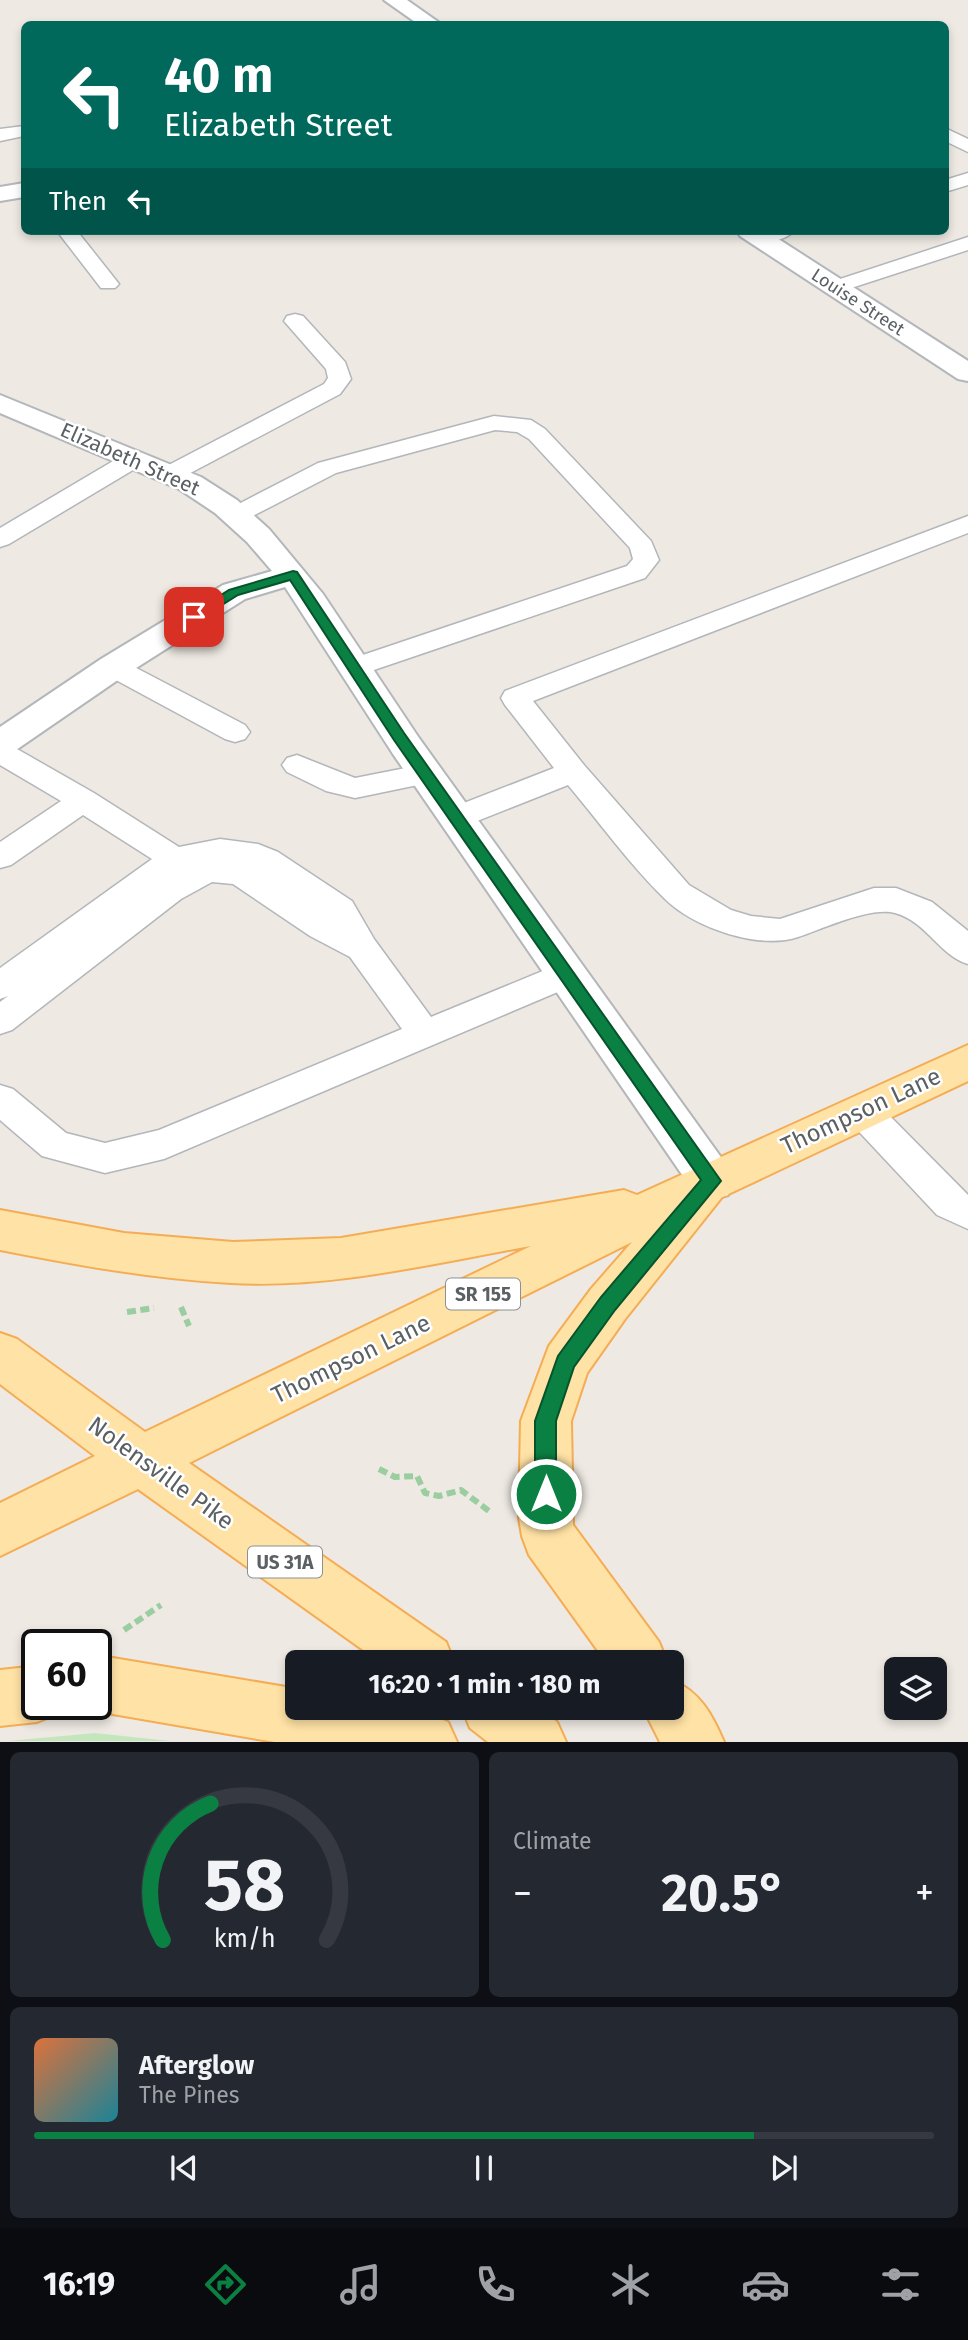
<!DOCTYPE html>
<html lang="en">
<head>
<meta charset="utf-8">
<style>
  body { margin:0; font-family:"Fira Sans",sans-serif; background:#242831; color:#f1f3f6; height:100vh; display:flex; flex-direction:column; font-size:26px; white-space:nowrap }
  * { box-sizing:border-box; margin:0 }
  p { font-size:23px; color:#9ea1a6 }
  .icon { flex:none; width:38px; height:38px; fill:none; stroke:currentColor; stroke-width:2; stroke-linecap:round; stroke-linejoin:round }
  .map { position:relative; height:1742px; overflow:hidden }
  .sheet { display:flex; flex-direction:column; gap:10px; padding:10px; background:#0d0f14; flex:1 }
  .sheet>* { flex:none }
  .banner { position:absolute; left:21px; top:21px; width:928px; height:214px; border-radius:10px; box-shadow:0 4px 10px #0003; background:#00695c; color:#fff; overflow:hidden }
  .buttons { position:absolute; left:884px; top:1657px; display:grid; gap:14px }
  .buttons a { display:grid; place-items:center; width:63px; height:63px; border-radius:10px; background:#171b24; box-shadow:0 4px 10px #0003; font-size:35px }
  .speed { position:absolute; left:21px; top:1629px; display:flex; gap:14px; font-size:35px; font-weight:700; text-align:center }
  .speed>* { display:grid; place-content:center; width:91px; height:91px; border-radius:50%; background:#171b24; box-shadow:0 4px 10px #0003; line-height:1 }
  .speed .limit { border:4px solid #111; border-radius:10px; background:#fff; color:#111 }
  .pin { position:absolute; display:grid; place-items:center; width:60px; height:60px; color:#fff; margin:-30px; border-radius:14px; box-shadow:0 4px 10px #0006 }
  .me { position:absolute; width:77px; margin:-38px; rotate:0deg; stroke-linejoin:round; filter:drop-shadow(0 0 5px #0008) }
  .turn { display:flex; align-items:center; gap:24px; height:147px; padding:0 28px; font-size:32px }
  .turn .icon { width:91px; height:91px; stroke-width:2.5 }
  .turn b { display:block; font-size:49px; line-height:60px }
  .then { display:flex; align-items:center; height:66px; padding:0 28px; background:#0003; gap:14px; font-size:26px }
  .big { font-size:52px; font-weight:700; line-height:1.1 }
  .sheet .card { flex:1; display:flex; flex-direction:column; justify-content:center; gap:10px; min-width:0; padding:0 24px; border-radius:10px; background:#242831 }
  .sheet .dial { align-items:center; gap:0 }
  .dial svg { height:182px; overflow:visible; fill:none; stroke:#363941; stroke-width:7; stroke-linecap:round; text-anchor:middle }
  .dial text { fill:#f1f3f6; stroke:none }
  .song { display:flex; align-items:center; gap:21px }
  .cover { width:84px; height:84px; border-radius:10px; background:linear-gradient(135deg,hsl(20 70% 55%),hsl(190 70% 35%)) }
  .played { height:7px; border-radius:4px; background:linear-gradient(90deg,#0b8043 80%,#363941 80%) }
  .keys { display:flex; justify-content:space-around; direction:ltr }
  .heat { display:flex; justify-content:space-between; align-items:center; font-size:38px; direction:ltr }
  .sheet .tiles { flex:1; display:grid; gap:10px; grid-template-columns:1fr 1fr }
  .card:last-child { grid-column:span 2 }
  .trip { position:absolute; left:285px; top:1650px; width:399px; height:70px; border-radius:10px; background:#171b24; box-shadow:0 4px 10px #0003; font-weight:700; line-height:70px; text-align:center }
  .menu { display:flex; height:112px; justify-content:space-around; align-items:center; background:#090b0e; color:#9ea1a6 }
  .menu .icon { width:49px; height:49px }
  .menu .selected { color:#0b8043 }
  .menu b { font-size:32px; color:#f1f3f6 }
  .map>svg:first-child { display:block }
</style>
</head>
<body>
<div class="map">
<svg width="968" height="1742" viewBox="0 0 968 1742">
  <rect width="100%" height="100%" fill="#eee9e2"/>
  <path fill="#c4e6bd" d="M95 1733 170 1741H8Z"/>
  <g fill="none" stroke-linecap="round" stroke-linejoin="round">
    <defs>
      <path id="service" d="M24 126V136L0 141V129Z
        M945 128 968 139V152L945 141Z
        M968 173V185L945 192V180Z
        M57 231H77L119 284 115 288H101Z
        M762 231H794C786 240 764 245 752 242L749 238 752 234Z
        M968 237V250L842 291H828L824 287 828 283Z
        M295 314 303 316 345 362 351 379 340 394 179 479 170 481 161 479 158 474 161 469 324 384 328 378 326 369 284 321 287 316Z
        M494 416 531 420 545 429 651 541 659 560 645 578 365 673 355 676 345 673 341 667 345 661 627 566 633 559 630 548 529 439 517 432 495 430 336 473 245 520 236 523 227 520 223 515 227 510 318 463Z
        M134 452 143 454 146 459 143 464 9 544 0 547V528L125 454Z
        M968 516V533L533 701 584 765 689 885 731 910 751 916 780 919 874 888H896L932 902 968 931V964C940 956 926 921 895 913 871 906 822 929 798 937 760 950 694 928 665 899 630 865 600 823 568 785L457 829 446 826 442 818 446 810 554 768 505 705 501 698 505 691Z
        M113 658 123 661 245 725 250 732 245 739 235 742 225 739 103 673 99 667 103 661Z
        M0 742 10 745 94 793 179 847 220 839 258 844 278 852 352 901 374 939 431 1017 567 961 579 965 584 974 579 983 164 1159 105 1173 42 1156 0 1120V1085L13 1089 66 1133 105 1143 159 1130 402 1029 350 957 310 936 233 884 212 882 181 899 12 1030 0 1034V1002L8 996 0 999V968L152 859 83 815 11 865 0 868V842L61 801 0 765Z
        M297 755 355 778 426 764 437 767 441 774 437 781 355 798 326 791 287 772 282 765 287 758Z
        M862 1096 875 1101 968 1195V1229L937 1215 849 1121 844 1111 849 1101Z"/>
      <path id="minor" d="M384 0H407L441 24H418Z
        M24 183V197L0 201V187Z
        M737 231H766L968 361V381L958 379 740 236Z
        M0 395 201 477 237 500 269 529 323 594 419 738 728 1167 735 1181 728 1195 712 1200 696 1195 393 754 285 587 245 599 125 675 13 752 0 756V727L101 659 223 585 272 571 247 542 215 513 179 489 0 413Z"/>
      <path id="primary" d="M968 1045V1081L722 1197 625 1319 587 1373 571 1421 573 1525 659 1642 667 1662H606L529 1555 522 1536 519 1518 521 1421 549 1346 591 1289 632 1242 189 1463 446 1642 454 1662H380L138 1489 0 1556V1503L95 1456 0 1384V1333L17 1339 145 1432 531 1246C433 1263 332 1289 231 1283 153 1279 77 1265 0 1250V1210L124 1233 233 1242 341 1238 624 1190 637 1195Z
        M107 1657 298 1689V1708C348 1708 401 1702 448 1722L457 1742H275L107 1713 96 1715 75 1704H96V1659Z
        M37 1666V1704H61L57 1714 37 1722 0 1726V1670Z
        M672 1680C700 1692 712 1714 724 1742H660L643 1708H672Z
        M462 1708H538L557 1722 566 1742H488L470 1728Z"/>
    </defs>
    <use href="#service" stroke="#b3b6ba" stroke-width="3"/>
    <use href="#minor" stroke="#b3b6ba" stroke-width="4"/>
    <use href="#primary" stroke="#f4ad54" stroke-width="4"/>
    <path stroke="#9acea1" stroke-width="6" stroke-dasharray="9 4.5" stroke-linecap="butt" d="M181 1307 189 1326
      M127 1312 154 1308
      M379 1469 395 1477 417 1476 425 1493 439 1496 461 1490 489 1511
      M124 1630 161 1605"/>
    <use href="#service" fill="#fff" fill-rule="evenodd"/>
    <use href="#minor" fill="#fff" fill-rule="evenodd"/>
    <use href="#primary" fill="#ffe2a5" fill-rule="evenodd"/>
  </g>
  <path fill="#0b8043" stroke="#07532c" stroke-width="2" d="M293 571 297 572 404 733 721 1181 615 1310 574 1367 556 1421V1494L553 1501 546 1504 538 1501 535 1494V1421L558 1356 601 1297 701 1180 394 740 290 580 238 595 198 620 194 622 187 617 229 590Z"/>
  <g text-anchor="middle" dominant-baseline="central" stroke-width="5" stroke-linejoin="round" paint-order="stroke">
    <g font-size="18" fill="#5a6063" stroke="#fff">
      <text transform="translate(858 302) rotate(33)">Louise Street</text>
    </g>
    <g fill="#fff" stroke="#8c9092" stroke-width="2">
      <rect x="446" y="1278.5" width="74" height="31" rx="5"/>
      <rect x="248" y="1546.5" width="74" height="31" rx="5"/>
    </g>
    <g font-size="19" font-weight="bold" fill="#5a6063">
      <text x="483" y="1294">SR 155</text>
      <text x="285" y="1562">US 31A</text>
    </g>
    <g font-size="21" fill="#5a6063" stroke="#fff">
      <text transform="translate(130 459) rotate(24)">Elizabeth Street</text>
    </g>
    <g font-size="24" fill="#5a6063" stroke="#fff">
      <text transform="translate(861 1111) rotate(-25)">Thompson Lane</text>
      <text transform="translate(351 1359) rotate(-26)">Thompson Lane</text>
      <text transform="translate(161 1473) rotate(36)">Nolensville Pike</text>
    </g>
  </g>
</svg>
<div class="buttons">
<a><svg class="icon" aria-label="layers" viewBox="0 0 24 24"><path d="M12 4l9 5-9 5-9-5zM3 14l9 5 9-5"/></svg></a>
</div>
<div class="speed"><div class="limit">60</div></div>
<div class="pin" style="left:194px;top:617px;background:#d93025"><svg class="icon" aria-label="arrive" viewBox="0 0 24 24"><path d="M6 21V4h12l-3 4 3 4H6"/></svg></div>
<svg class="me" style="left:546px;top:1494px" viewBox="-20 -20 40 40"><circle r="17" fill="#0b8043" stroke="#fff" stroke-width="3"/><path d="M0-11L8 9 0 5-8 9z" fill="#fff"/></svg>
<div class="trip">16:20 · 1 min · 180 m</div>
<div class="banner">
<div class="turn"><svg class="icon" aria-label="left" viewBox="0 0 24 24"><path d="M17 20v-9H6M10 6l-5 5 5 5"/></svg><div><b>40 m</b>Elizabeth Street</div></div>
<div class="then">Then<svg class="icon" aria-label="left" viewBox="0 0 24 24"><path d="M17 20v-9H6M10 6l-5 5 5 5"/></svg></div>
</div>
</div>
<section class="sheet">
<div class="tiles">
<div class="card dial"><svg viewBox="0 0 100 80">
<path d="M14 69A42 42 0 1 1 86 69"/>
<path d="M14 69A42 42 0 0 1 35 9" stroke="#0b8043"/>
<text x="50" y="56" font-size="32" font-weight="700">58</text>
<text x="50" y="72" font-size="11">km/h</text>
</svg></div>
<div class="card"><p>Climate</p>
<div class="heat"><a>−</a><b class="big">20.5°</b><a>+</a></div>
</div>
<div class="card">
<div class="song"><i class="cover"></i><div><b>Afterglow</b><p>The Pines</p></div></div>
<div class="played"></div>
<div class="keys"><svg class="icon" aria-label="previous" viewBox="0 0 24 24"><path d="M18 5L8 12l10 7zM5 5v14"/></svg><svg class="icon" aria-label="pause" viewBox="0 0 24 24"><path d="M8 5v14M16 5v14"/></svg><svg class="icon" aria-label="next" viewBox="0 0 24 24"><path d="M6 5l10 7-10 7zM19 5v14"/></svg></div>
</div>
</div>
</section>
<nav class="menu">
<b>16:19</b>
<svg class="icon selected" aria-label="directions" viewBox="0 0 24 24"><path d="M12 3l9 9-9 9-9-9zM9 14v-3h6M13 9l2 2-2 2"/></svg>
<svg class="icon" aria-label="music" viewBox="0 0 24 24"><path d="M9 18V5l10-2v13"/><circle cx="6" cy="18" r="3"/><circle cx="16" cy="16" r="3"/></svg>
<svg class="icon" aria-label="phone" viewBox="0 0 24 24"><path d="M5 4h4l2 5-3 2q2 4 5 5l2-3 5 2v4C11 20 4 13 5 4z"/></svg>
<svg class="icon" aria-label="climate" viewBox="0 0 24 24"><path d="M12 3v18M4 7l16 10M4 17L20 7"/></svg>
<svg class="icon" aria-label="car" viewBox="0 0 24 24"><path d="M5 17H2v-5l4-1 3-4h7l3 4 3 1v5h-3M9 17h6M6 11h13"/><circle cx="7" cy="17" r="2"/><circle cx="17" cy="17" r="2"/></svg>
<svg class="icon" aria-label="filters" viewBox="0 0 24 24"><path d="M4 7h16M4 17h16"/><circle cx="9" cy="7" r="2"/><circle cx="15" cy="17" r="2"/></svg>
</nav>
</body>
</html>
